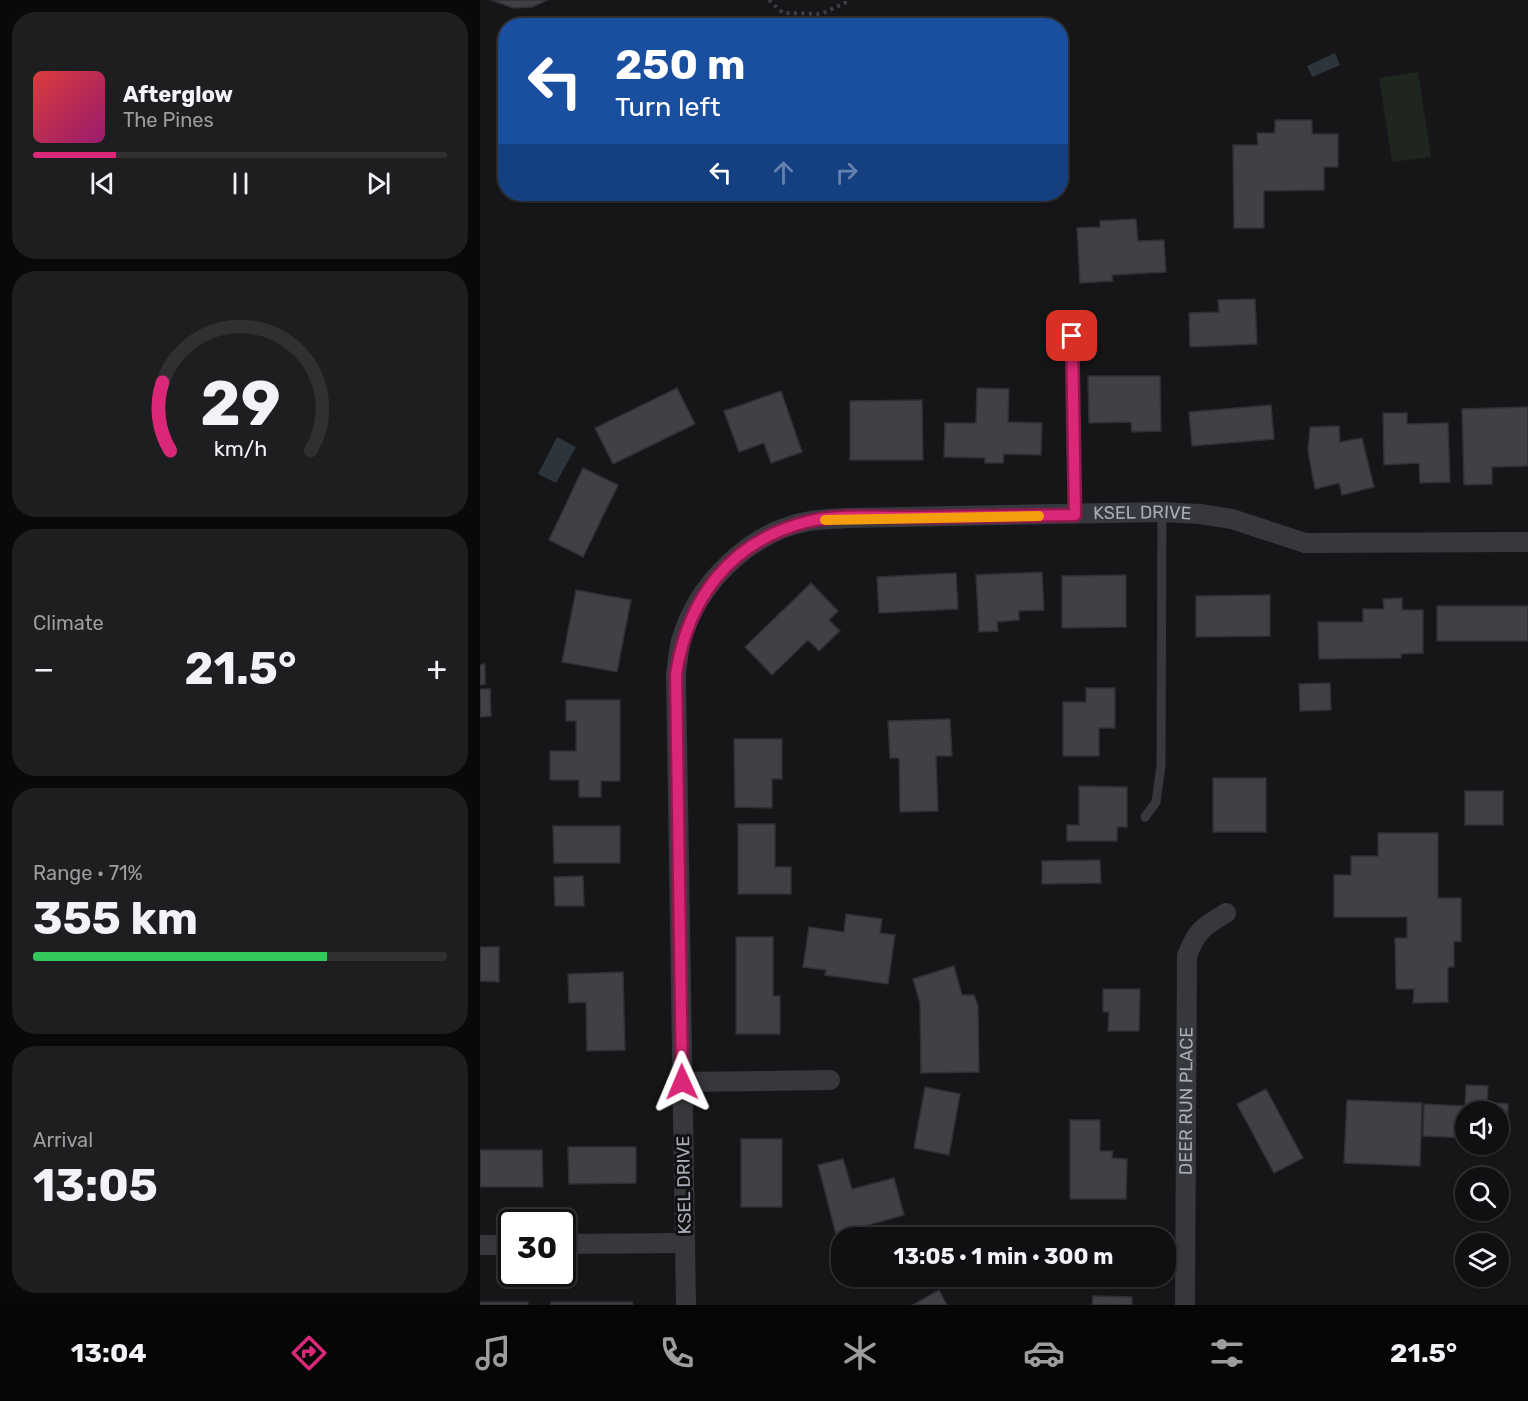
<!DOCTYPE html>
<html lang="en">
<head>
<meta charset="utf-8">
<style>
  body { margin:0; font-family:Rubik,sans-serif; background:#1e1e20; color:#f1f3f6; height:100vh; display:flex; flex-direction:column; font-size:22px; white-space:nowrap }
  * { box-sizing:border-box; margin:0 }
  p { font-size:20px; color:#9c9d9f }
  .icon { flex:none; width:33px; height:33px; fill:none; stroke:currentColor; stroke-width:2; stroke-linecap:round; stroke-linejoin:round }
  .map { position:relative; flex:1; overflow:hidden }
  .drawer { display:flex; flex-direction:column; gap:12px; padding:12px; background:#09090a; width:480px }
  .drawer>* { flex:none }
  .banner { position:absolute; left:18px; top:18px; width:570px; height:183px; border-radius:24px; box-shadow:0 2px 4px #0004,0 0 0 2px #303032; background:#1a4fa0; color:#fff; overflow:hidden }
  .buttons { position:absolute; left:975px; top:1101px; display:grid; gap:12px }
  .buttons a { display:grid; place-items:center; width:54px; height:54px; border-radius:50%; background:#101012; box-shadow:0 2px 4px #0004,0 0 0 2px #303032; font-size:30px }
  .speed { position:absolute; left:18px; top:1209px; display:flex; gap:12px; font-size:30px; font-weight:700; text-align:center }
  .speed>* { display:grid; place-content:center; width:78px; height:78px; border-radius:50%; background:#101012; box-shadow:0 2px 4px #0004,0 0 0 2px #303032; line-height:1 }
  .speed .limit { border:3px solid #111; border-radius:9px; background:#fff; color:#111 }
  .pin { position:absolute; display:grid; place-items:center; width:51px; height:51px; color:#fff; margin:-26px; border-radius:12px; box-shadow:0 3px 9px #0006 }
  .me { position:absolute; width:66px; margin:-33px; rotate:359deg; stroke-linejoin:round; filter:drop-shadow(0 0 4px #0008) }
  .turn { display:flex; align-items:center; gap:21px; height:126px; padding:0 18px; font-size:27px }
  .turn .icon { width:78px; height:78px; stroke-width:2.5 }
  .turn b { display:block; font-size:42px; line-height:51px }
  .lanes { display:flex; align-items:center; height:57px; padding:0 18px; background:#0003; justify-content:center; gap:30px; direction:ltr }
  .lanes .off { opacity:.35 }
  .big { font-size:45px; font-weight:700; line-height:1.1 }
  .drawer .widget { flex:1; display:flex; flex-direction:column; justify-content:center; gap:9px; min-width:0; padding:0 21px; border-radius:24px; background:#1e1e20 }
  .drawer .dial { align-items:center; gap:0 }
  .dial svg { height:156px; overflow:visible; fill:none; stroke:#303032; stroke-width:7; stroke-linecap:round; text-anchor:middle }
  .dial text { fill:#f1f3f6; stroke:none }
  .song { display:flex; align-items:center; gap:18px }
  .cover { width:72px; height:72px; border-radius:9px; background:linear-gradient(135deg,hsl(0 70% 55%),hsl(320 70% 35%)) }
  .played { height:6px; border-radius:3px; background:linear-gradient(90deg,#db2777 20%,#303032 20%) }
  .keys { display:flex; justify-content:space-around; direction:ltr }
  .heat { display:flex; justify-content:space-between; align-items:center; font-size:33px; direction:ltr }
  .charge { height:9px; border-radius:4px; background:linear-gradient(90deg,#34c759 71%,#303032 0) }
  .trip { position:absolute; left:351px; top:1227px; width:345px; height:60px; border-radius:24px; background:#101012; box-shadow:0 2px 4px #0004,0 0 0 2px #303032; font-weight:700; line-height:60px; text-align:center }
  .dock { display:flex; height:96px; justify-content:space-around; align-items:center; background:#060607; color:#9c9d9f }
  .dock .icon { width:42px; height:42px }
  .dock .on { color:#db2777 }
  .dock b { font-size:27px; color:#f1f3f6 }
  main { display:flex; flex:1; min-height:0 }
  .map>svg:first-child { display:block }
</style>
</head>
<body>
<main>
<section class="drawer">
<div class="widget">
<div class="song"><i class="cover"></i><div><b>Afterglow</b><p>The Pines</p></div></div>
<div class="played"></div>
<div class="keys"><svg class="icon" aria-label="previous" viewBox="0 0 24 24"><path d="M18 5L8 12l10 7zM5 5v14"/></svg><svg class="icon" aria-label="pause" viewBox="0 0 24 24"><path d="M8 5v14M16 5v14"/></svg><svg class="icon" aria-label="next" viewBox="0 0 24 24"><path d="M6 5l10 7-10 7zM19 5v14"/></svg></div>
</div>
<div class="widget dial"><svg viewBox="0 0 100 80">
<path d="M14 69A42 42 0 1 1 86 69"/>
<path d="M14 69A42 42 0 0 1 10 34" stroke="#db2777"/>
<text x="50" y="56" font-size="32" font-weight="700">29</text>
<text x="50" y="72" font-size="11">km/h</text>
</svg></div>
<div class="widget"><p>Climate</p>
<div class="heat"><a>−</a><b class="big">21.5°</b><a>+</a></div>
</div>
<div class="widget"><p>Range · 71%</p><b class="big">355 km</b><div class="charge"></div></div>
<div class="widget"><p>Arrival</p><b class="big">13:05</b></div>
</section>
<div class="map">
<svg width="1048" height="1305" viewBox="0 0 1048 1305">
  <rect width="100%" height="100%" fill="#161618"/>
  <path fill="#1e261f" d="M938 72 951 157 912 162 899 78Z"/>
  <path fill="#2c353c" d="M855 53 860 65 832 77 827 66Z
    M77 437 96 447 76 483 58 474Z"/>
  <path fill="#404145" stroke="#303034" stroke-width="1.5" d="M11 0H68L52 7 33 8Z
    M795 120H832V134H858V167H844V190L784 191V228H754L753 145H778L777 133H795Z
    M656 219 658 241 684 240 686 272 632 275 633 281 600 283 597 228 620 227V221Z
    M775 299 777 344 710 347 709 313 739 312 738 300Z
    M608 376H680L681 431 652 432 651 422 609 423Z
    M197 388 215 424 133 464 115 428Z
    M497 388 529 389 528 422 562 423 561 455 524 454 523 463H505V458L464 457 465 423H496Z
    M301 391 322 452 291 463 284 443 259 452 244 411Z
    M442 400 443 460H370V401Z
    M791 405 794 439 712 446 709 412Z
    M1048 407V466L1012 467V484L984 485 982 409Z
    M903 413H927V424L968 423 970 482 940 483 939 463 904 465Z
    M859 426 860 442 882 438 894 487 862 495 859 483 835 489 828 451 830 427Z
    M103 468 138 485 103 557 69 540Z
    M562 572 564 610 539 611V620L517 622 518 631 499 632 496 575Z
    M476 573 478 609 399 613 397 577Z
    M646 575V627L582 628V576Z
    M331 583 358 611 349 620 360 631 339 651 328 640 292 675 265 647Z
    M96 590 151 600 137 672 82 662Z
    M790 595V636L716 637V596Z
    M922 598V610H943V653L921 654V658L839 659 838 622H883V609H904L903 599Z
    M957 606H1048V641H957Z
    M5 664V684L0 685V665Z
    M850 683 851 710 820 711 819 684Z
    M606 688H635V728H619V756H583V702H606Z
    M0 689H10L11 716 0 717Z
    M86 700H140V781H121V797H99V780H70V751H96V721H86Z
    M470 719 472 756H456L458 811 420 812 419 758H410L408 721Z
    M254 739H302V779H292V808L255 807Z
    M733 778H786V832H733Z
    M599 786 647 787V827H637V841H587V825H599Z
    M985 791H1023V825H985Z
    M258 824H295V867H311V894H258Z
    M73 826H140V863H74Z
    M898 833H958V898H981V942L974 941V967H968V1002L933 1003 934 989H916L915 938H927V917H854V875H871V856H898Z
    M620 860 621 883 562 884V861Z
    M103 876 104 906H75L74 877Z
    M366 914 402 919 400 933 415 935 408 984 345 975 346 970 323 967 329 927 364 932Z
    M256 937H293V996H300V1034H256Z
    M0 947H19V982L0 981Z
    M474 966 482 995H494L498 1006 499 1072 441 1073 440 1003 433 979Z
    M143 972 145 1050 107 1051 106 1002 89 1003 88 974Z
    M623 989H660L659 1031H628L629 1012H623Z
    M986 1085 1008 1086 1007 1102 1028 1104 1027 1140H1018V1112H986V1138L943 1136 944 1104 985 1106Z
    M445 1087 480 1094 469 1155 434 1148Z
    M786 1089 823 1158 794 1173 757 1104Z
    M867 1100 942 1103 940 1166 864 1163Z
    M590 1120H620V1151H633L632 1158 647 1159 646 1199H590Z
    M261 1139H302V1207H261Z
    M88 1147H156V1183L89 1184Z
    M0 1150H62L63 1187H0Z
    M363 1159 372 1189 414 1178 424 1215 356 1234 338 1165Z
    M459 1290 467 1305H433Z
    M613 1296 652 1297V1305H612Z
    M0 1302H48V1305H0Z
    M71 1302H152L153 1305H71Z"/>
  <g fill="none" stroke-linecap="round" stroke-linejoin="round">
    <path stroke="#3d3f44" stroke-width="4" stroke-dasharray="3 4.5" stroke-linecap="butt" d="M289 0 303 13 341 14 365 3V0"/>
    <path stroke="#37383d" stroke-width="9" d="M592 336 595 515
      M665 817 676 802 681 766 682 512"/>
    <g stroke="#37383d" stroke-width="20">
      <path d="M202 1082 350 1080"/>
      <path d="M82 1244 205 1243"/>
      <path d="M0 1245H32"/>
      <path id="s1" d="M206 1305 196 673C198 663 198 652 201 641 217 584 270 531 330 521 342 519 355 519 367 518L682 512 720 514 752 519 825 543 1048 542"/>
      <path id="s2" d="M705 1305 707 956C716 931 724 926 746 913"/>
    </g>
  </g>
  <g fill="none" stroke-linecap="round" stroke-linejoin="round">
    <defs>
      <path id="route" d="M202 1082 196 674C208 598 250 542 326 522 362 513 404 518 440 517 492 516 543 516 595 515L592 336"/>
    </defs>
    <use href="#route" stroke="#8e194d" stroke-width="15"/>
    <use href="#route" stroke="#db2777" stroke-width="10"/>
    <path stroke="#f59e0b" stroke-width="10" d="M345 520 559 516"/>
  </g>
  <g text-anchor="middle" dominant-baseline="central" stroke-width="6" stroke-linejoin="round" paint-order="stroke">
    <g font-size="18" fill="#a8adb8" stroke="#111113">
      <text stroke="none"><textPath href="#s1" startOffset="1182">KSEL DRIVE</textPath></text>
      <text stroke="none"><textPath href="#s2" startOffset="204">DEER RUN PLACE</textPath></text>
      <text transform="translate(204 1185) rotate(-91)">KSEL DRIVE</text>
    </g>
  </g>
</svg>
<div class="buttons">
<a><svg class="icon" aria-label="sound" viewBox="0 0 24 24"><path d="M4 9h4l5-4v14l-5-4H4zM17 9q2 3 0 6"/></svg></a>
<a><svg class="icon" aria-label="search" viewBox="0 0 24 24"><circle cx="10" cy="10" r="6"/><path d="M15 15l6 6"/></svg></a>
<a><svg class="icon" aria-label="layers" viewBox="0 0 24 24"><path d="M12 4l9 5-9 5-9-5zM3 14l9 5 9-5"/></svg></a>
</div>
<div class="speed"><div class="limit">30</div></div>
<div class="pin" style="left:592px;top:336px;background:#d93025"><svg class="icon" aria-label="arrive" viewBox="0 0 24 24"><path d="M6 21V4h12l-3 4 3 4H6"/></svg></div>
<svg class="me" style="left:202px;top:1082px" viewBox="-20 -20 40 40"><path d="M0-17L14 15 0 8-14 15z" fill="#db2777" stroke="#fff" stroke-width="4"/></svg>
<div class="trip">13:05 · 1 min · 300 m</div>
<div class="banner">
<div class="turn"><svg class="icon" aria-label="left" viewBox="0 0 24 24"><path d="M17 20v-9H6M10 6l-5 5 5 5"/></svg><div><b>250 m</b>Turn left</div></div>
<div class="lanes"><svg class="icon" aria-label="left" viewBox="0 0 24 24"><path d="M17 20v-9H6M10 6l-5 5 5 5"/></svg><svg class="icon off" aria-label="ahead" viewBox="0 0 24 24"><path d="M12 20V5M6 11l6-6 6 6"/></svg><svg class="icon off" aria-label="right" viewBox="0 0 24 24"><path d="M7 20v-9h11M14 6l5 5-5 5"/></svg></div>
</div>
</div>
</main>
<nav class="dock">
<b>13:04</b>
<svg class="icon on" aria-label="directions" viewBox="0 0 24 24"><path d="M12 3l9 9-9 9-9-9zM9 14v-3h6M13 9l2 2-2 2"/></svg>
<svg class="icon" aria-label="music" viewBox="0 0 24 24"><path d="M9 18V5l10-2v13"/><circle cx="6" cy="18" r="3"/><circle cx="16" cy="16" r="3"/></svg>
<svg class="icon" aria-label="phone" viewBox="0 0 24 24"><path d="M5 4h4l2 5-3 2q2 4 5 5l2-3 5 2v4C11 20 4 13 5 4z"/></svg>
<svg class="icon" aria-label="climate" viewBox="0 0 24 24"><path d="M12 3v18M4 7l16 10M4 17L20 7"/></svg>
<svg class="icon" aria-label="car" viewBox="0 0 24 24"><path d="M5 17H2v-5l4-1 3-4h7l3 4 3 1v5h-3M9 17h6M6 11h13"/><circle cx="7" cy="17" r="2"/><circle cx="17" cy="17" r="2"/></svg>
<svg class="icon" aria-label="filters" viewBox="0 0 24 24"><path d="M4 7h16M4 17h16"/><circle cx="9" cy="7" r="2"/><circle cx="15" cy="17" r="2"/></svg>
<b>21.5°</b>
</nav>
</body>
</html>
